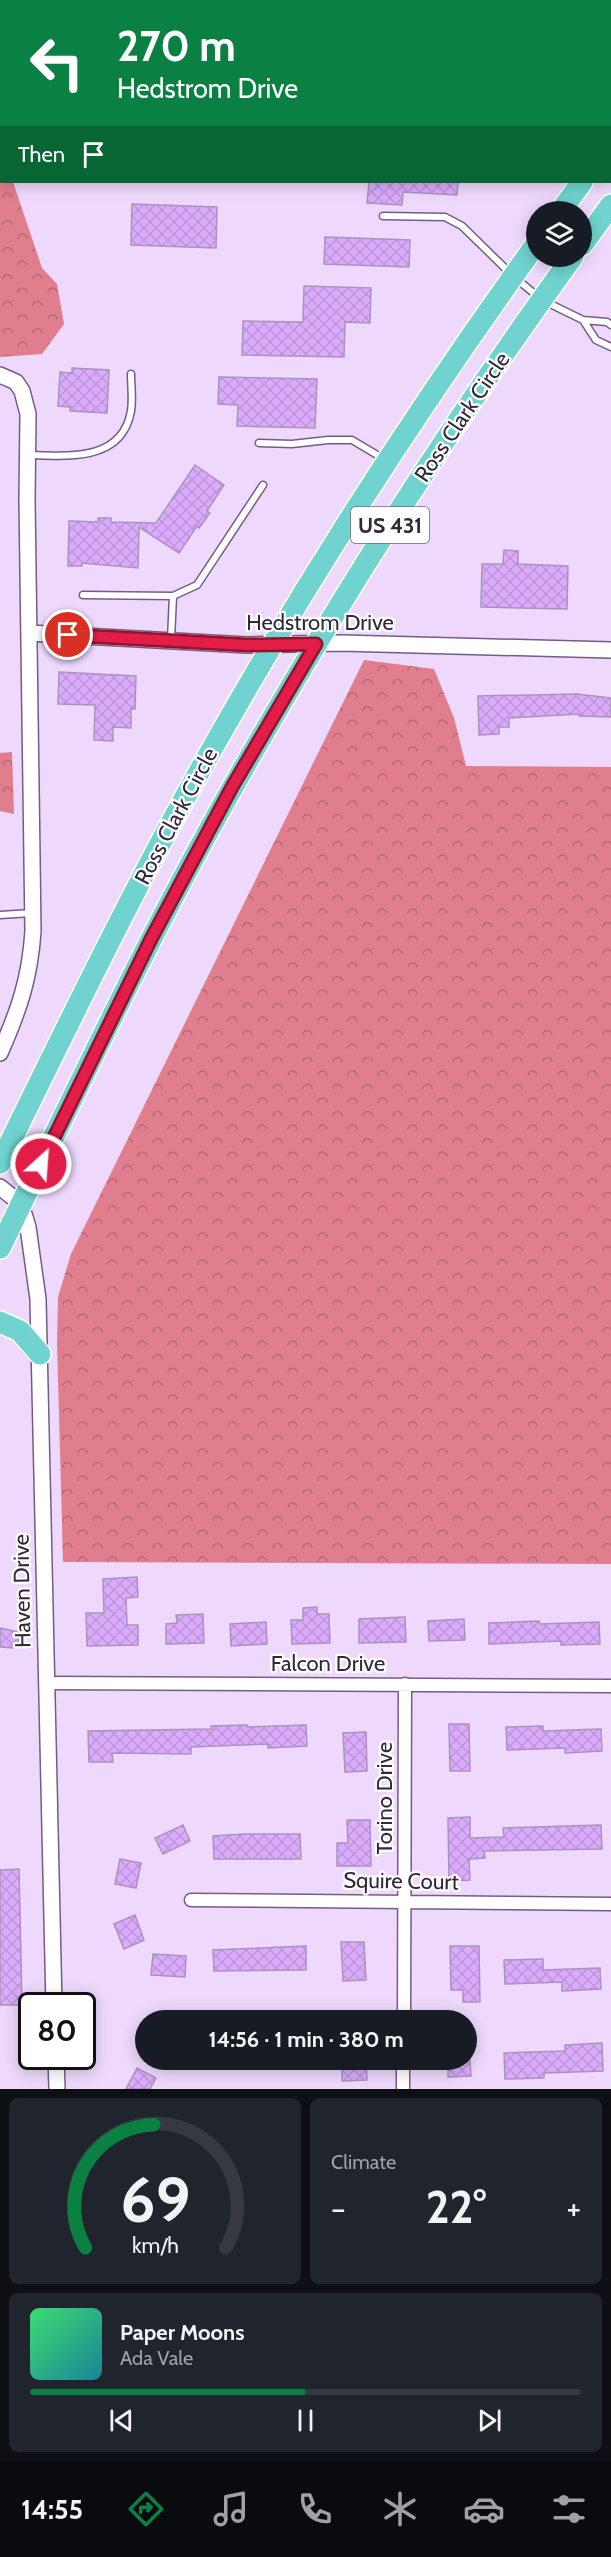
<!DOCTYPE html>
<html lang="en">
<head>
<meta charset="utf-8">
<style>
  body { margin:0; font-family:Cabin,sans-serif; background:#20242c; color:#f1f3f6; height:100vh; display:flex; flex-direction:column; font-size:22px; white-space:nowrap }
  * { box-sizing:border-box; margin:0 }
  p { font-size:20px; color:#9ea1a6 }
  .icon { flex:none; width:33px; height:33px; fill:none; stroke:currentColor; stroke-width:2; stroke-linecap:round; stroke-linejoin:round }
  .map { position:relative; height:2089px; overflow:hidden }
  .details { display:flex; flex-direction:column; gap:9px; padding:9px; background:#0d0f14; flex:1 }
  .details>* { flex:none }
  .banner { position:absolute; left:0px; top:0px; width:612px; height:183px; box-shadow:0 3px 15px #0003; background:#0b8043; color:#fff; overflow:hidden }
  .controls { position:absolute; left:526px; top:201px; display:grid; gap:12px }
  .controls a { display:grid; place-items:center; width:66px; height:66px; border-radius:50%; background:#171b24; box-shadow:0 3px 15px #0003; font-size:30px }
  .speed { position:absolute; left:18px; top:1992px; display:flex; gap:12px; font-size:30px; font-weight:700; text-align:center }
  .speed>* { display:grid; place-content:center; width:78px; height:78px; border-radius:50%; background:#171b24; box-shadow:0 3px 15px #0003; line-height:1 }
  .speed .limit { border:3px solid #111; border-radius:9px; background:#fff; color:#111 }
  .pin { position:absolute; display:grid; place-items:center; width:51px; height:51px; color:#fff; margin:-26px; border:3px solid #fff; border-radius:50%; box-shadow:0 2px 6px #0007 }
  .me { position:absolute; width:66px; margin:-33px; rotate:26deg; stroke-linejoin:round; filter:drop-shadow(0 0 4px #0008) }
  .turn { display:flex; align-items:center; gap:21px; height:126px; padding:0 18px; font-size:27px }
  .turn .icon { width:78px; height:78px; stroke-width:2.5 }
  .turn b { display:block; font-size:42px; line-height:51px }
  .then { display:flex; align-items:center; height:57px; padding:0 18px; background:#0003; gap:12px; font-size:22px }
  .big { font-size:45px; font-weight:700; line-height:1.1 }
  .details .tile { flex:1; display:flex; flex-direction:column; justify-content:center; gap:9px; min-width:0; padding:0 21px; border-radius:9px; background:#20242c }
  .details .dial { align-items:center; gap:0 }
  .dial svg { height:156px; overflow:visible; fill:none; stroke:#363941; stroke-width:7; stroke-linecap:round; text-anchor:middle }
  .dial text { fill:#f1f3f6; stroke:none }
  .song { display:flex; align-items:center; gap:18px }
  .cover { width:72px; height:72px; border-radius:9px; background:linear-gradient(135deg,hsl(140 70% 55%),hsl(190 70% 35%)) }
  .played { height:6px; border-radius:3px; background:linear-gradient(90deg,#0b8043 50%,#363941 50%) }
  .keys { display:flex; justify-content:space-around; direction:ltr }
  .heat { display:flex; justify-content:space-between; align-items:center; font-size:33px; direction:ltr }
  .details .tiles { flex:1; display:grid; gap:9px; grid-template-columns:1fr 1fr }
  .tile:last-child { grid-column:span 2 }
  .trip { position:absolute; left:135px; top:2010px; width:342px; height:60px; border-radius:30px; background:#171b24; box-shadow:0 3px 15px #0003; font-weight:700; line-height:60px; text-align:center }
  .dock { display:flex; height:96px; justify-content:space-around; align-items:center; background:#090b0e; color:#9ea1a6 }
  .dock .icon { width:42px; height:42px }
  .dock .selected { color:#0b8043 }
  .dock b { font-size:27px; color:#f1f3f6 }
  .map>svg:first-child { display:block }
</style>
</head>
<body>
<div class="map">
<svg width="611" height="2089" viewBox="0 0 611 2089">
  <defs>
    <pattern id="forest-crowns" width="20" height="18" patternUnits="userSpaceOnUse" patternTransform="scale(1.5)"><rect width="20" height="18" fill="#e07e8d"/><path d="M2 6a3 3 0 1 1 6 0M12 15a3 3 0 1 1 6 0" fill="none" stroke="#b66774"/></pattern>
    <pattern id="building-cross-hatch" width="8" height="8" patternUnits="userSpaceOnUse" patternTransform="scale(1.5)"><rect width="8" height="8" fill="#dcacfc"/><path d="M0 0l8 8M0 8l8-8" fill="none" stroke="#bd94d9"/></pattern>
  </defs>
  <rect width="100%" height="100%" fill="#eed9fd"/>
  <path fill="url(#forest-crowns)" d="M0 145 2 182H13L42 268 57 284 64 324 42 354 0 357Z
    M364 660 434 669 454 718 466 766 611 767V1564L63 1562 57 1342 58 1297 71 1254Z
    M12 752 14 814 0 811V753Z"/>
  <path fill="url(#building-cross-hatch)" stroke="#ab92bd" stroke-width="1.5" d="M369 182H458L457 195 403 192 402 205 367 203Z
    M132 204 217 207 216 248 131 245Z
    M325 237 410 240 409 267 324 264Z
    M304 286 371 288 370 323 345 322 344 357 242 355 243 321 303 322Z
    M72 368 109 370 107 413 70 411V407L58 406 60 372 72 373Z
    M219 377 317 379 315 428 237 426 238 405 218 404Z
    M195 465 224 485 207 511 210 513 199 528 197 526 179 553 139 527 138 568 82 563V566H68L69 521 98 522V518H111V522L156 523Z
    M504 550 518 551V564L568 566 567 609 481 607 482 564H503Z
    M59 672 136 676 135 709H131V728L113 727V741L94 740 95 705 58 704Z
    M577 694 611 698V717L579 716V714L509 718V727H499V734L479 735 478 696Z
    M137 1577 138 1597 126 1598 127 1625H138V1645L87 1646 86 1613H104L103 1579Z
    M317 1607V1614H329L330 1643 292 1644 291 1620H303V1608Z
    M203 1614 204 1643 166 1644V1624L177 1623 176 1615Z
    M405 1617 406 1642 359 1643V1619Z
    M464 1619 465 1640 429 1641 428 1621Z
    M539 1621 540 1624 599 1622 600 1644 561 1645V1641L489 1644V1623Z
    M266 1622 267 1644 231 1646 230 1624Z
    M0 1628 19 1632 18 1643H14L13 1648 0 1647Z
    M449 1724H469L470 1771H450Z
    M247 1725V1727L306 1725 307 1746 268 1748V1744L191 1747V1754L112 1753 113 1762H89L88 1731 212 1729 211 1726Z
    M543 1726V1731L601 1729 602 1751 565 1753V1748L507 1750 506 1727Z
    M366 1732 367 1771 345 1772 343 1733Z
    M470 1817V1838L504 1837 503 1828 601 1825 602 1849 484 1851 485 1858 469 1859 470 1880 449 1881 448 1818Z
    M347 1820H370L371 1866H337V1843H348Z
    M183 1825 190 1841 163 1854 155 1838Z
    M245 1834H300L301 1859H214L213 1836Z
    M120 1859 141 1863 136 1888 115 1884Z
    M19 1869 22 2005H0V1870Z
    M135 1915 144 1940 124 1949 114 1924Z
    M341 1942H364L366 1980 343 1981Z
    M306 1946V1970L214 1971 213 1950Z
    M450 1946H479L480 2002H463V1990H451Z
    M153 1954 186 1956 185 1977 151 1975Z
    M543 1959V1970L600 1968 601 1989 562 1991V1982L505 1984 504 1960Z
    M602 2043 603 2071 544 2073V2078L505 2079 504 2053 565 2051V2045Z
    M342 2060H366L367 2080 342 2081Z
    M448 2060H470L471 2076 448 2077Z
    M137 2068 156 2078 150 2089H126Z"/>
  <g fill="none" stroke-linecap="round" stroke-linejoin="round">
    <defs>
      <path id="service" d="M383 216 445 217 462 226 513 276 542 300 583 320 607 322 611 325
        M583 320 596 340 611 347
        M259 443 292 444 328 440H352L384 459
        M28 455C68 456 122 462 131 411 133 399 131 386 131 374
        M83 595 173 596 171 640
        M173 596 197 585 263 485
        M0 915 32 913"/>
      <path id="minor" d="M19 0 24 2
        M610 34H611
        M46 1683 611 1686
        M191 1900 610 1904
        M404 2020 405 1684
        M403 2089V2060"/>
      <path id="tertiary" d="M0 375 16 382 22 391 28 414 27 499 33 931C30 978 19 1010 0 1053
        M29 633 247 645 341 643 611 650
        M0 1187 21 1204 28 1227 38 1299 54 2006
        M56 2056 57 2089"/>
      <path id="trunk" d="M610 144 611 143
        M560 212 582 182
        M582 245 611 205
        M0 1163C63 1035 125 906 194 781 297 595 413 415 537 243
        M0 1248C75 1093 149 935 234 785 337 602 450 426 573 256
        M0 1322 20 1331 40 1354"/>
    </defs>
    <use href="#service" stroke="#745c84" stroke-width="9"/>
    <use href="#minor" stroke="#745c84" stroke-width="15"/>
    <use href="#tertiary" stroke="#745c84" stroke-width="18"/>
    <use href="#trunk" stroke="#fff" stroke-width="24"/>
    <use href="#service" stroke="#fff" stroke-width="6"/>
    <use href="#minor" stroke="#fff" stroke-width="12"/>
    <use href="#tertiary" stroke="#fff" stroke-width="15"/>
    <use href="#trunk" stroke="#70d3cf" stroke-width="21"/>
  </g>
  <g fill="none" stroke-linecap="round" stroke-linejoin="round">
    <defs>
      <path id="route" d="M41 1164 151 939 232 787 316 644 247 645 68 635"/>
    </defs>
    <use href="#route" stroke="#92132f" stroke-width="15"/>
    <use href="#route" stroke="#e11d48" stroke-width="10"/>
  </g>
  <g text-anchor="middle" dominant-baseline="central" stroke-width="4.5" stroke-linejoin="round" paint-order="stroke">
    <rect fill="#fff" stroke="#706874" stroke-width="1.5" x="351" y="507" width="78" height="36" rx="4.5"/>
    <g font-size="21" font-weight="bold" fill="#322839">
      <text x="390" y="525">US 431</text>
    </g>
    <g font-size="22" fill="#322839" stroke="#fff">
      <text transform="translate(462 417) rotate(-56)">Ross Clark Circle</text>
      <text x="320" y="622">Hedstrom Drive</text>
      <text transform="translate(176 816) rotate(-62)">Ross Clark Circle</text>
      <text transform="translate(22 1591) rotate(-91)">Haven Drive</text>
      <text x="328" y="1663">Falcon Drive</text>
      <text transform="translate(384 1798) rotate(-90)">Torino Drive</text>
      <text transform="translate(401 1881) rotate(1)">Squire Court</text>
    </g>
  </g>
</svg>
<div class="controls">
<a><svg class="icon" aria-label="layers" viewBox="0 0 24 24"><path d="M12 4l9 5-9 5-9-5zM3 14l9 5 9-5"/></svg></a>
</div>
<div class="speed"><div class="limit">80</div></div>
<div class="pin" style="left:68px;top:635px;background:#d93025"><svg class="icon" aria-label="arrive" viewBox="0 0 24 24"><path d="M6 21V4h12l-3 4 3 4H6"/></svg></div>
<svg class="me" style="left:41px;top:1164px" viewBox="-20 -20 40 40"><circle r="17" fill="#e11d48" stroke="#fff" stroke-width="3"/><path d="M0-11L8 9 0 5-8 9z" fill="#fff"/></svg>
<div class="trip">14:56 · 1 min · 380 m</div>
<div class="banner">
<div class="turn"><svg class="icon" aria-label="left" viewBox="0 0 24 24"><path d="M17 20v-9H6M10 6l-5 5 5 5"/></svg><div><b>270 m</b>Hedstrom Drive</div></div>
<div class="then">Then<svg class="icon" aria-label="arrive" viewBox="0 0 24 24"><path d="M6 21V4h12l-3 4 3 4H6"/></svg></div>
</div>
</div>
<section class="details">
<div class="tiles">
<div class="tile dial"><svg viewBox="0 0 100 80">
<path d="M14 69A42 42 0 1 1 86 69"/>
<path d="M14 69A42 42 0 0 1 49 6" stroke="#0b8043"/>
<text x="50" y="56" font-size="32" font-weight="700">69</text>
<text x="50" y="72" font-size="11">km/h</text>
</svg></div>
<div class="tile"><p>Climate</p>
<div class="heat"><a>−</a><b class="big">22°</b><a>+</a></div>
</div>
<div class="tile">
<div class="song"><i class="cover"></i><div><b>Paper Moons</b><p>Ada Vale</p></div></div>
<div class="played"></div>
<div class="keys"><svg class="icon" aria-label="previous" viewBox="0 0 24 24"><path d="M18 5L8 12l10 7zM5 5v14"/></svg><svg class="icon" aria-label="pause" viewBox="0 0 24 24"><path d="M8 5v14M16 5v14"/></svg><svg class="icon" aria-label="next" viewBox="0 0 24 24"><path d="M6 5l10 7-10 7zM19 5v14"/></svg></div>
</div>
</div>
</section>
<nav class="dock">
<b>14:55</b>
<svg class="icon selected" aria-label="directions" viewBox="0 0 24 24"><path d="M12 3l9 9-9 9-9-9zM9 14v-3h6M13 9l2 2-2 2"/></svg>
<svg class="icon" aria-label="music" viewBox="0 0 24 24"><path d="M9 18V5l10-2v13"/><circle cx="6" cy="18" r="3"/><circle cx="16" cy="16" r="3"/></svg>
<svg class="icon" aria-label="phone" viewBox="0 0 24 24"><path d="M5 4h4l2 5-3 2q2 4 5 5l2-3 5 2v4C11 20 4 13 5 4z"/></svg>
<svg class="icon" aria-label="climate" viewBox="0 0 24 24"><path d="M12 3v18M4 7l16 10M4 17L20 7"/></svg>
<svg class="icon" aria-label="car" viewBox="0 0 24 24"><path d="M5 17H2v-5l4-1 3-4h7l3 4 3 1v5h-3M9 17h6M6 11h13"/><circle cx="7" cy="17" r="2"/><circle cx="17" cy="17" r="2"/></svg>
<svg class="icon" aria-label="filters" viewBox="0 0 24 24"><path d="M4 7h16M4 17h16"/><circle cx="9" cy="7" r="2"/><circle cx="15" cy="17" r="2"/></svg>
</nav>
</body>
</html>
